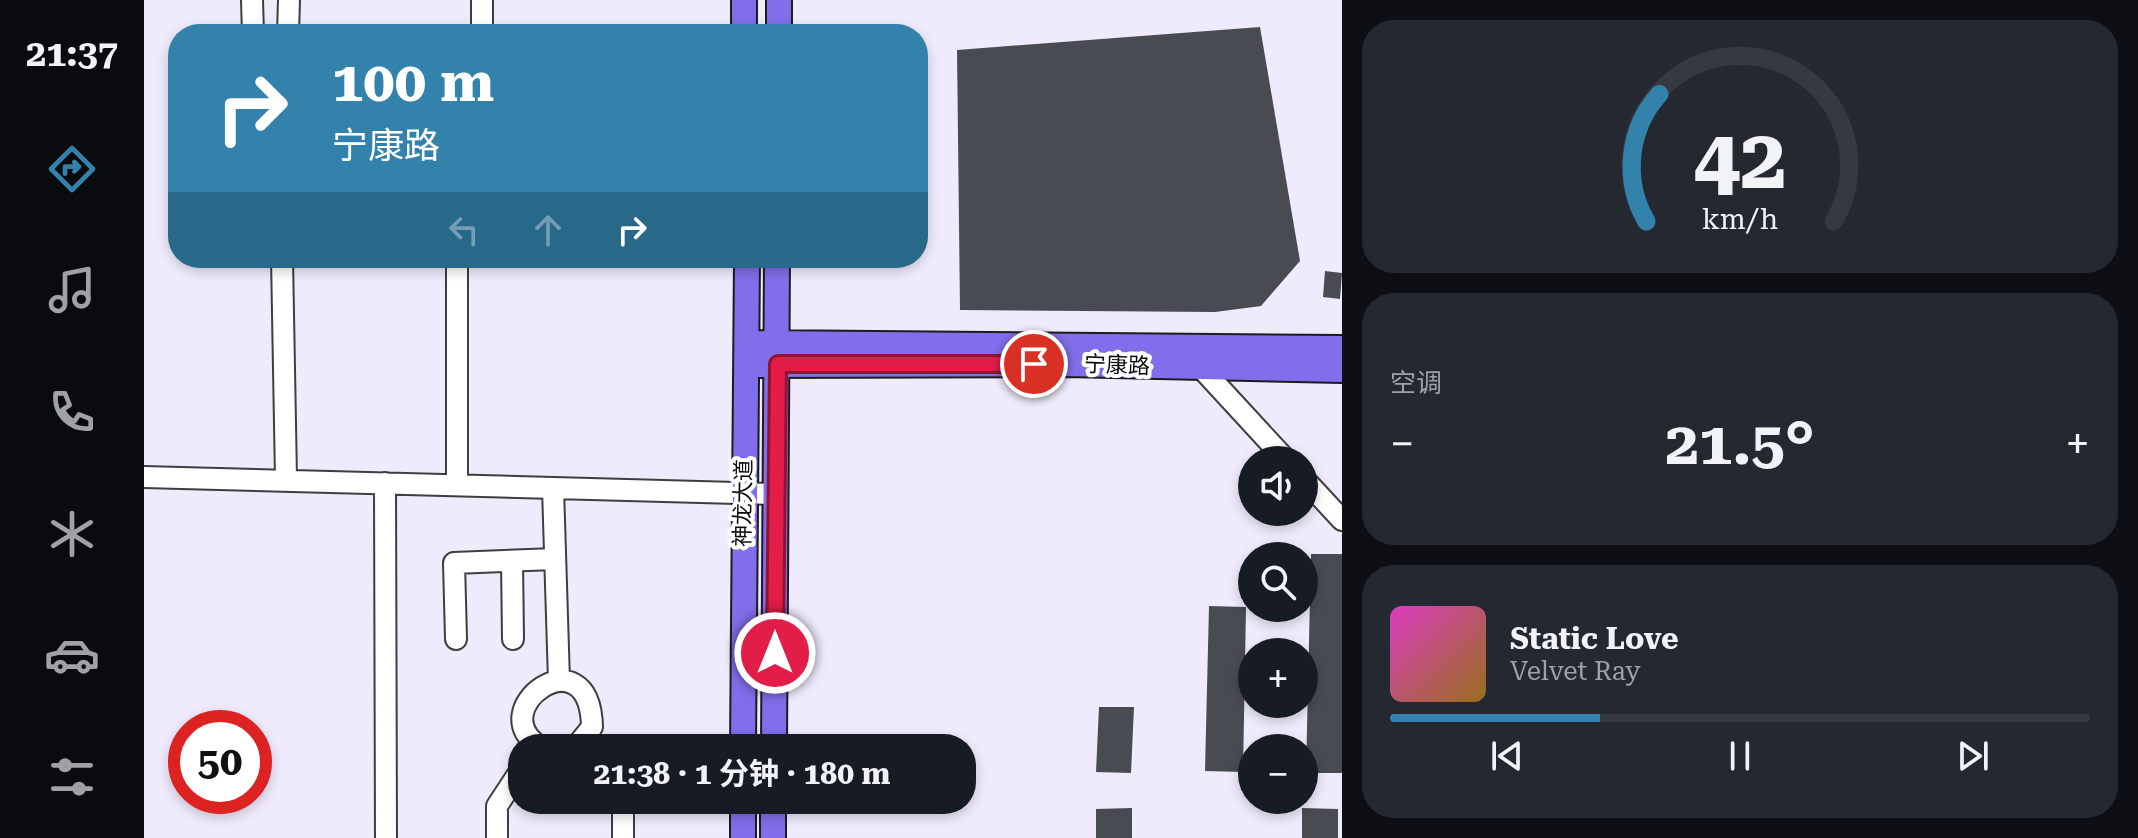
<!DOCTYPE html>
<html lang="zh">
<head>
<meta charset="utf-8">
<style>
  body { margin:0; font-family:"Roboto Serif","Noto Sans SC",serif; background:#242831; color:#f1f3f6; height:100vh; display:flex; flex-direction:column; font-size:30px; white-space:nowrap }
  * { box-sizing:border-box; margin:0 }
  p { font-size:26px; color:#9ea1a6 }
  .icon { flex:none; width:44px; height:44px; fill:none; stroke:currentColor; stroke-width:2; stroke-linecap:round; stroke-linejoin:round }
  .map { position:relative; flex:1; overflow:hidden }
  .side { display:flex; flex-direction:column; gap:20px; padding:20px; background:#0d0f14; width:796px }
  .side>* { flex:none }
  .banner { position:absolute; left:24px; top:24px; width:760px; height:244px; border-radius:32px; box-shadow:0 4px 12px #0003; background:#3282ac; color:#fff; overflow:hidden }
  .controls { position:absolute; left:1094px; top:446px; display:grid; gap:16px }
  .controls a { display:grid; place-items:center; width:80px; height:80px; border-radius:50%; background:#171b24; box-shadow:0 4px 12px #0003; font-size:40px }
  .speed { position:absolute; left:24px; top:710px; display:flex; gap:16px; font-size:40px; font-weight:700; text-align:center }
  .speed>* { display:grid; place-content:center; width:104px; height:104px; border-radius:50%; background:#171b24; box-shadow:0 4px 12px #0003; line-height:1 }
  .speed .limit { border:12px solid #d22; background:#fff; color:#111 }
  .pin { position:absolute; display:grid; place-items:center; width:68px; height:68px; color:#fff; margin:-34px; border:4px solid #fff; border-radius:50%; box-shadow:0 2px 8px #0007 }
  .me { position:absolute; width:88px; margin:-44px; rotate:0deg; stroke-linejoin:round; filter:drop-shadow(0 0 6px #0008) }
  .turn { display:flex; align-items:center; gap:28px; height:168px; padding:0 32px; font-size:36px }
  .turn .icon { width:104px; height:104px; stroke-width:2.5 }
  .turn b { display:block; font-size:56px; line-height:68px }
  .lanes { display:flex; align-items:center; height:76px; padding:0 32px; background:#0003; justify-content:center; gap:40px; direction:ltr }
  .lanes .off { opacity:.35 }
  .big { font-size:60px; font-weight:700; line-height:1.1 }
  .side .tile { flex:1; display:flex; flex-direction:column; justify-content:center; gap:12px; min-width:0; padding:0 28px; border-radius:32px; background:#242831 }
  .side .dial { align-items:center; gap:0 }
  .dial svg { height:208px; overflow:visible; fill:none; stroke:#363941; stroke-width:7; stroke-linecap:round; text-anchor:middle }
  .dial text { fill:#f1f3f6; stroke:none }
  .song { display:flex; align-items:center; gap:24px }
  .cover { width:96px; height:96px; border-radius:12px; background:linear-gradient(135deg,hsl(310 70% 55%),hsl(40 70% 35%)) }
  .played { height:8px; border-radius:4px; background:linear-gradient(90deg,#3282ac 30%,#363941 30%) }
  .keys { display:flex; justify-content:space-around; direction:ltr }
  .heat { display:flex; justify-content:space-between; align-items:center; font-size:44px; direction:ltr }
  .trip { position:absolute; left:364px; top:734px; width:468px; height:80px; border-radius:32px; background:#171b24; box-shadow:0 4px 12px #0003; font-weight:700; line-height:80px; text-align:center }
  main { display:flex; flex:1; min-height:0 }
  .tabs { display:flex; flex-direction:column; width:144px; justify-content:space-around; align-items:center; background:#090b0e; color:#9ea1a6 }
  .tabs .icon { width:56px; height:56px }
  .tabs .current { color:#3282ac }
  .tabs b { font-size:36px; color:#f1f3f6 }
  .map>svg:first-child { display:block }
</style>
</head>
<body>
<main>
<nav class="tabs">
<b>21:37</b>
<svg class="icon current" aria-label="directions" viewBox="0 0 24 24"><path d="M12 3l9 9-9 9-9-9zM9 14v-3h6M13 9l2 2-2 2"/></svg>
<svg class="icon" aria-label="music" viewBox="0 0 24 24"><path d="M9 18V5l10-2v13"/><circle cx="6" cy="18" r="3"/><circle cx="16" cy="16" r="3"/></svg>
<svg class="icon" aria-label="phone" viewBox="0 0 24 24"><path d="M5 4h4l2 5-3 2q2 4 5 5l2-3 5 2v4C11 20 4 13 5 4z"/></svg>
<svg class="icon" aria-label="climate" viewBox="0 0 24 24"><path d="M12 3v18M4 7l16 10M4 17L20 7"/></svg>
<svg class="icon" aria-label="car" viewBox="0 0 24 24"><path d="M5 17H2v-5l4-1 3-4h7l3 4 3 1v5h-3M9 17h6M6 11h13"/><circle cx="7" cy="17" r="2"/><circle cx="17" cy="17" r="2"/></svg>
<svg class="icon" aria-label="filters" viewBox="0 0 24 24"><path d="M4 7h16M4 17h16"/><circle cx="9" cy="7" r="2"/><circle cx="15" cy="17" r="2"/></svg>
</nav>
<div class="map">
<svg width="1198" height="838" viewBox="0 0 1198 838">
  <rect width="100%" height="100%" fill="#efebfd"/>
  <path fill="#494b53" d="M1116 27 1156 261 1117 306 1071 312 816 310 813 50Z
    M1181 271 1198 273 1196 299 1179 297Z
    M1167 554H1198V773H1162Z
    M1065 606 1102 607 1099 772 1061 771Z
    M955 707H990L987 773 952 772Z
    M988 808V838H952V809Z
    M1158 808 1194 809V838H1158Z"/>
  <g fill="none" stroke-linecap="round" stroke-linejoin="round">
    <defs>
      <path id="minor" d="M108 0 109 34
        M144 34 145 0
        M338 34V0
        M138 258 142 479
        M313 258V485
        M1049 359 1142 460
        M0 477 632 494
        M1160 479 1198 520
        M241 483 242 838
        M409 488 415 681
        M368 561 369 639
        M312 639 310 563 411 559
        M398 748C334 711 446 630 448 727L431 748
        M479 800V838
        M353 838V806L378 768"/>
      <path id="major" d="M600 0V34
        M635 34V0
        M604 343 1198 348
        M603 365 922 364 1198 370
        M599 748 603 258
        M630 748 633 258
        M599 800V838
        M629 838V800"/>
    </defs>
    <use href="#minor" stroke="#3e3e3e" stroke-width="24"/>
    <use href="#major" stroke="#1c1c1c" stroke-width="28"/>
    <use href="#minor" stroke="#fff" stroke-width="20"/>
    <use href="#major" stroke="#816eea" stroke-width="24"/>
  </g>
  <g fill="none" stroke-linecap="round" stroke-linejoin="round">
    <defs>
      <path id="route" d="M631 653 634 364H890"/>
    </defs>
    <use href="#route" stroke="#92132f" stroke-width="20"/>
    <use href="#route" stroke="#e11d48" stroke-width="14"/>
  </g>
  <g text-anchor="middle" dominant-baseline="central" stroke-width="8" stroke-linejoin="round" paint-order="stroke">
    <g font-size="22" fill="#0b0b0b" stroke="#fff">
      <text transform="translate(973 365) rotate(2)">宁康路</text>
      <text transform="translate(599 503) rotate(-89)">神龙大道</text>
    </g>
  </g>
</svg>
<div class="controls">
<a><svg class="icon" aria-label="sound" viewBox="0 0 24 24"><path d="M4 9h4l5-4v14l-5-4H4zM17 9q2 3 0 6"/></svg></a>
<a><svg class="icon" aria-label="search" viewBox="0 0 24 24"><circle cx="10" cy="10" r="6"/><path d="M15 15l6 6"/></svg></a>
<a>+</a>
<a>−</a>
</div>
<div class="speed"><div class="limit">50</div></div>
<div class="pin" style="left:890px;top:364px;background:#d93025"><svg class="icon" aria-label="arrive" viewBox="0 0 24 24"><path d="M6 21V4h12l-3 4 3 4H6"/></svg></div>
<svg class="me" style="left:631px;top:653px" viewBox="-20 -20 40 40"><circle r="17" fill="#e11d48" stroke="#fff" stroke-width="3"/><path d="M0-11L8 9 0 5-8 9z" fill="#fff"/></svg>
<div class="trip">21:38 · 1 分钟 · 180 m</div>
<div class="banner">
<div class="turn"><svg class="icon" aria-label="right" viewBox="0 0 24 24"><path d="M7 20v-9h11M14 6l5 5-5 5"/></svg><div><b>100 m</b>宁康路</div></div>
<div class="lanes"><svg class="icon off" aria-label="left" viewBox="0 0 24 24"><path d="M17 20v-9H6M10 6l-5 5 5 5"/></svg><svg class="icon off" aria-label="ahead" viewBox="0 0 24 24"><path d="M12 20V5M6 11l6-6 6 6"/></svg><svg class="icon" aria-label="right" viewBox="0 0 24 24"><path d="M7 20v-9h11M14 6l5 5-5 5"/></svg></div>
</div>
</div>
<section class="side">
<div class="tile dial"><svg viewBox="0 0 100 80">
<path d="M14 69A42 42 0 1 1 86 69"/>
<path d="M14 69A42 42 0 0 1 19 20" stroke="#3282ac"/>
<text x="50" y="56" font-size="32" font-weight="700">42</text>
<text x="50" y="72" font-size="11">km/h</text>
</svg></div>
<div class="tile"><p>空调</p>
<div class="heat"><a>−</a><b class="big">21.5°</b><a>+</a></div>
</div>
<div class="tile">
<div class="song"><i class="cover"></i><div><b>Static Love</b><p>Velvet Ray</p></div></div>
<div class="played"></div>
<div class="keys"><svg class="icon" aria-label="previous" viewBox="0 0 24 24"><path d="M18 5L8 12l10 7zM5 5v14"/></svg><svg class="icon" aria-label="pause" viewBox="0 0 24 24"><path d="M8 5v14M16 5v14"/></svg><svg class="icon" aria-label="next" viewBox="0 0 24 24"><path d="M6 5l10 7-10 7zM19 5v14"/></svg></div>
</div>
</section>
</main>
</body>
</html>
